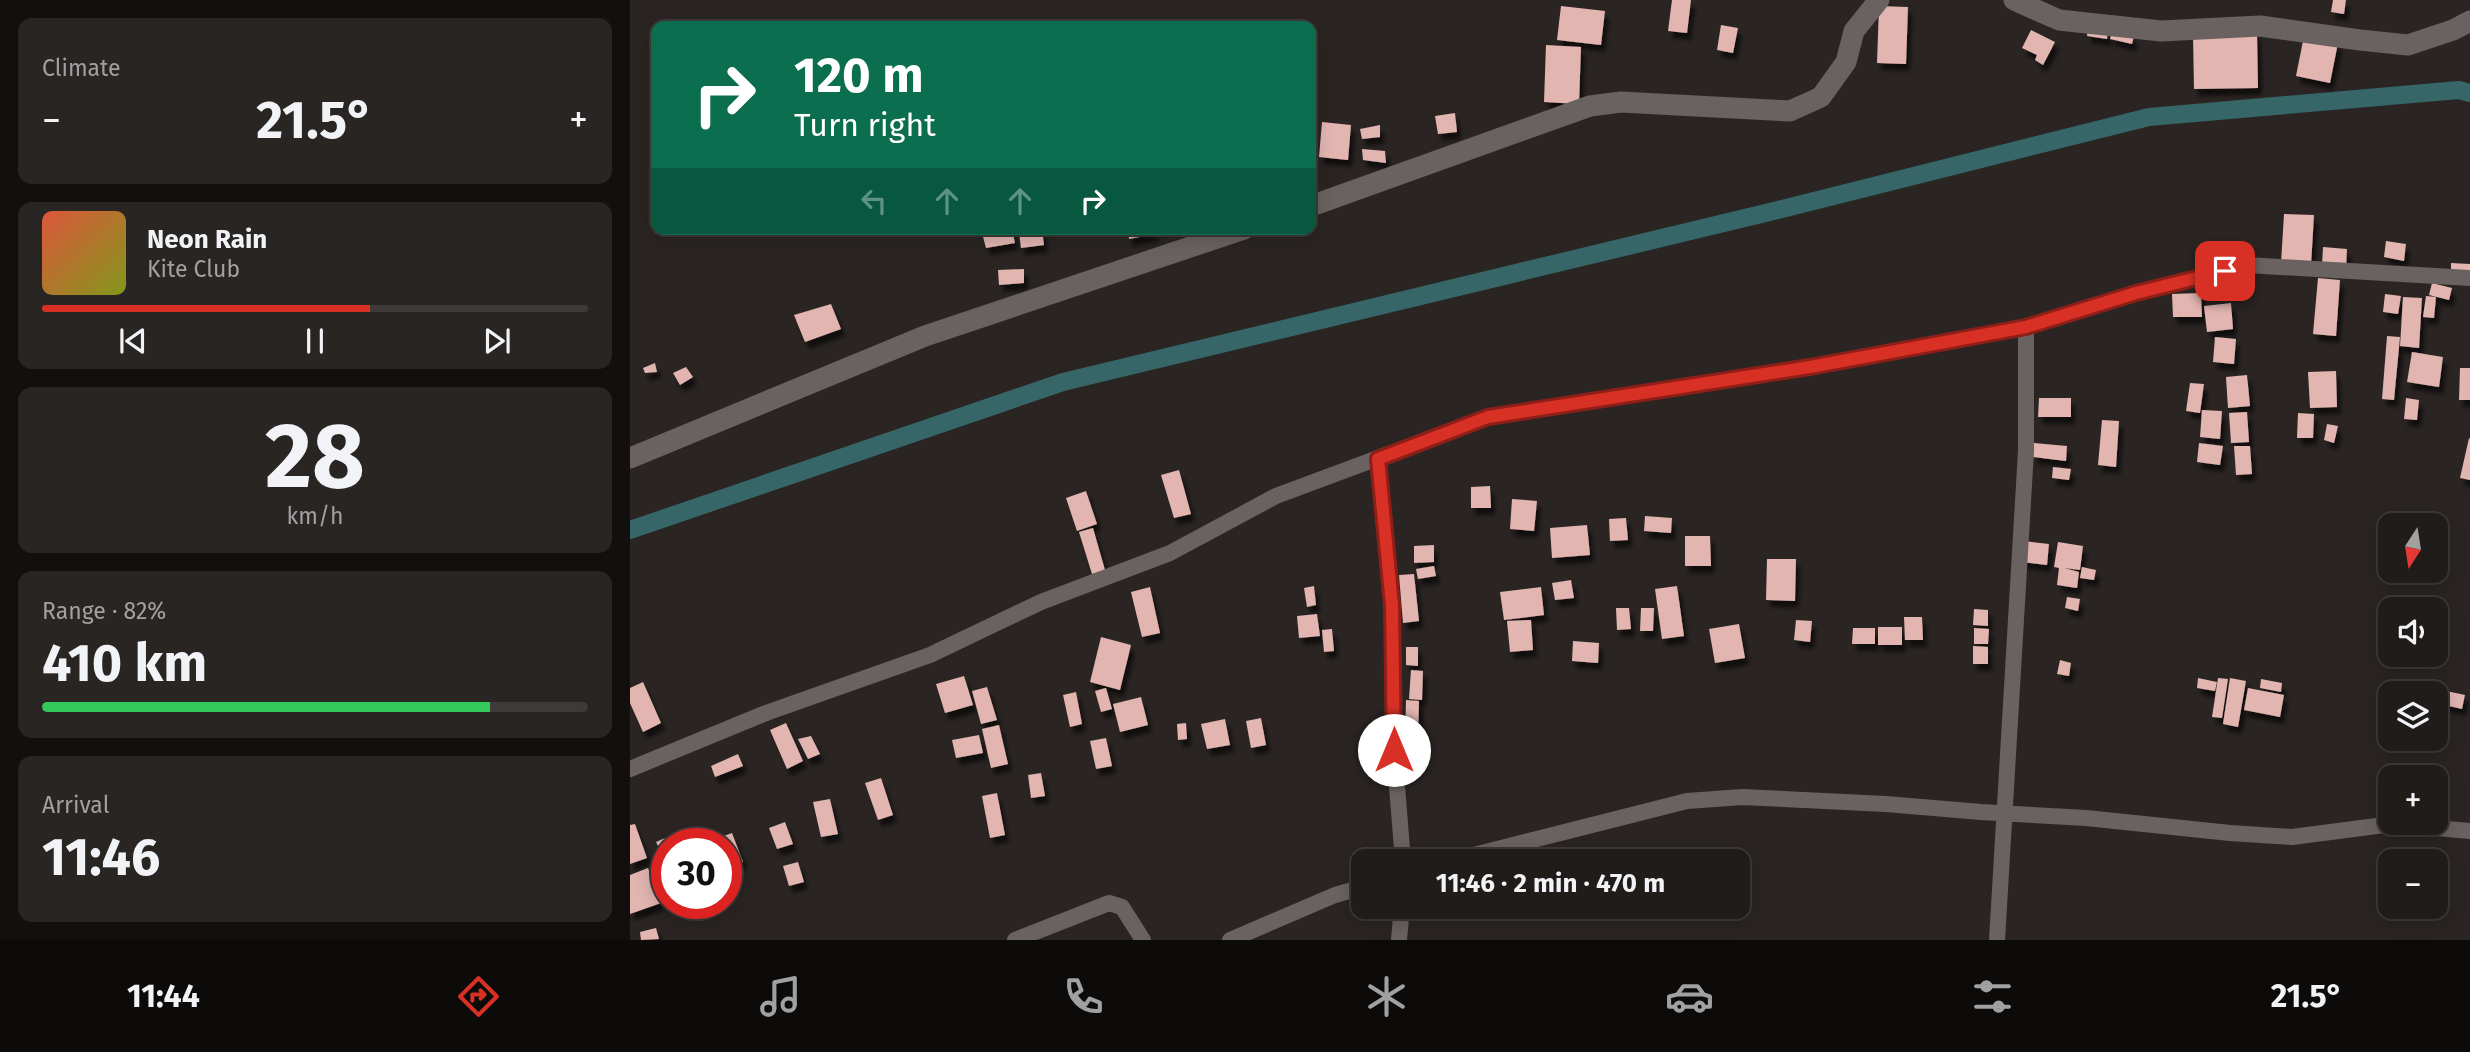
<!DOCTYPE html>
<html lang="en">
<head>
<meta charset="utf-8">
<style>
  body { margin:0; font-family:"Fira Sans",sans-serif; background:#282523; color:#f1f3f6; height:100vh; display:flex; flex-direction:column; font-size:26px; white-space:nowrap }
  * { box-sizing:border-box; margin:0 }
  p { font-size:23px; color:#a2a1a2 }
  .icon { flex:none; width:38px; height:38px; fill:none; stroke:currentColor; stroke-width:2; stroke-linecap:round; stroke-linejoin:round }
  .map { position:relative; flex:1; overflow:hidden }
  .drawer { display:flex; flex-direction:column; gap:18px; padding:18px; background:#120f0e; width:630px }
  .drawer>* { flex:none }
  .banner { position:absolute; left:21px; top:21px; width:665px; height:214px; border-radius:14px; box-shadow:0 4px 18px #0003,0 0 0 2px #3d3a39; background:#0b6e4f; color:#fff; overflow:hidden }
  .needle { width:46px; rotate:192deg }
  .buttons { position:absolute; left:1748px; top:513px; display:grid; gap:14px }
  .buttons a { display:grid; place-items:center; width:70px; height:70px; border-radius:14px; background:#201c1a; box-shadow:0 4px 18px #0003,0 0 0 2px #3d3a39; font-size:35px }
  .speed { position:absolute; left:21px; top:828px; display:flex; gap:14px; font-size:35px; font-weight:700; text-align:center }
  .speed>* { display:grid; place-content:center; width:91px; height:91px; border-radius:50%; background:#201c1a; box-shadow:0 4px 18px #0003,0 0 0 2px #3d3a39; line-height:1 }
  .speed .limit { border:10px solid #d22; background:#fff; color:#111 }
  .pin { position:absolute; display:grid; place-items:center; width:60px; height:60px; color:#fff; margin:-30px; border-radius:14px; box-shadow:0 4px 10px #0006 }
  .me { position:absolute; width:77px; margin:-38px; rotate:0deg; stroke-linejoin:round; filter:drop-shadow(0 0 5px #0008) }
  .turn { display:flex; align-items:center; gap:24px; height:147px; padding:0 28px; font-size:32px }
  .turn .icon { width:91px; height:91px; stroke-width:2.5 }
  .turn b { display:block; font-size:49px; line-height:60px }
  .lanes { display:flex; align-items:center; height:66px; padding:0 28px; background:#0003; justify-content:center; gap:35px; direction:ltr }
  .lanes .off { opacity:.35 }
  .big { font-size:52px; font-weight:700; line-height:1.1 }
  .drawer .tile { flex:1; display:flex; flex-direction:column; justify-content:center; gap:10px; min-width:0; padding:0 24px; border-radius:14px; background:#282523 }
  .drawer .dial { align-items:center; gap:0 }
  .dial b { font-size:91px; line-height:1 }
  .song { display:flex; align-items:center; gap:21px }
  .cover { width:84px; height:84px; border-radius:10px; background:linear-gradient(135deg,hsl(10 70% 55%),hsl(70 70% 35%)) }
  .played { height:7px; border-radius:4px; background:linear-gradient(90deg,#d93025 60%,#3d3a39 60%) }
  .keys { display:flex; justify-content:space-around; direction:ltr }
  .heat { display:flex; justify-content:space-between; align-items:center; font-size:38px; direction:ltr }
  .charge { height:10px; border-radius:5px; background:linear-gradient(90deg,#34c759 82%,#3d3a39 0) }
  .trip { position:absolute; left:721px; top:849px; width:399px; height:70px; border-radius:14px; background:#201c1a; box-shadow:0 4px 18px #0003,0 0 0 2px #3d3a39; font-weight:700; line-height:70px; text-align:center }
  .tab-bar { display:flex; height:112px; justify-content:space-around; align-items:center; background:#0d0b0a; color:#a2a1a2 }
  .tab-bar .icon { width:49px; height:49px }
  .tab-bar .selected { color:#d93025 }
  .tab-bar b { font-size:32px; color:#f1f3f6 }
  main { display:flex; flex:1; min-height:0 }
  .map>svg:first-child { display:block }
</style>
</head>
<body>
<main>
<section class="drawer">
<div class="tile"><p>Climate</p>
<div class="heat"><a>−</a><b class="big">21.5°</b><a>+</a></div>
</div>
<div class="tile">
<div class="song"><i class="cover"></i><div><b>Neon Rain</b><p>Kite Club</p></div></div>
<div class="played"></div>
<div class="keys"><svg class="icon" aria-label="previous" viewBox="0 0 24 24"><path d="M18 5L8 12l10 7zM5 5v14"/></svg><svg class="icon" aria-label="pause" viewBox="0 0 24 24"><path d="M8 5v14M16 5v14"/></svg><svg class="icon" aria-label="next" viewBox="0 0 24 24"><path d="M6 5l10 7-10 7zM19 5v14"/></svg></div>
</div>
<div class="tile dial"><b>28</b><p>km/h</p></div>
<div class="tile"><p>Range · 82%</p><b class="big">410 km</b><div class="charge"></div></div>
<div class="tile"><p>Arrival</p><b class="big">11:46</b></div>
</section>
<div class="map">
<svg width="1840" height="940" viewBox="0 0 1840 940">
  <defs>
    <filter id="shadow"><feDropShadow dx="4" dy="7" stdDeviation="2" flood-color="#0009"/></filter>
  </defs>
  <rect width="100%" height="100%" fill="#2a2523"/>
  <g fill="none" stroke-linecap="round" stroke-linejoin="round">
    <path stroke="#366667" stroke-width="18" d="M0 530 433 382 1148 210 1519 117 1829 90 1840 93"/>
  </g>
  <path fill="#e2b5b1" filter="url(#shadow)" d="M1042 0H1061L1057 33 1038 31Z
    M1703 0H1716L1714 14 1701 12Z
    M931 6 975 11 971 45 927 40Z
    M1249 6 1278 7 1276 64 1247 63Z
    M1091 25 1108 28 1103 53 1087 50Z
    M1458 27 1478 31 1477 39 1457 36Z
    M1401 30 1425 42 1413 65 1405 60 1407 55 1392 48Z
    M1482 31 1504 36 1502 44 1480 39Z
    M1627 33 1628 88 1564 89 1563 34Z
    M1674 36 1708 43 1700 83 1666 76Z
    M916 45 951 47 949 104 914 102Z
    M825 113 827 132 808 134 805 116Z
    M692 122 721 125 718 160 689 157Z
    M750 125V137L732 139 730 129Z
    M732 149 755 151 756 163 733 160Z
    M1654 214 1684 215 1681 265 1651 263Z
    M351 229H382L385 243 356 248Z
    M412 229 414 245 391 248 389 232Z
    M498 229H524L525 234 499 239Z
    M1756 241 1776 244 1774 261 1754 257Z
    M1693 247 1717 249 1716 268 1692 266Z
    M1821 263 1840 264V276L1821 275Z
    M394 269V283L369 285 368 270Z
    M1688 278 1710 280 1706 336 1683 334Z
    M1802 283 1822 288 1819 300 1799 295Z
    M1571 293 1572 317H1543L1542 294Z
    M1755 294 1771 296 1768 314 1753 312Z
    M1796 296 1806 297 1804 318 1793 317Z
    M1773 297 1792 298 1789 348 1770 346Z
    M1601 303 1603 329 1577 332 1574 306Z
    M201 304 211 329 175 342 164 315Z
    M1757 336 1770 337 1764 400 1752 399Z
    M1585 337 1606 339 1604 364 1583 362Z
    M1782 352 1813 357 1809 387 1777 382Z
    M25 363 27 372 15 373 13 368Z
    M56 367 63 377 50 385 43 373Z
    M1830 368H1840V400H1829Z
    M1706 371 1707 407 1680 408 1678 372Z
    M1617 375 1620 406 1598 408 1596 377Z
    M1560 383 1574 384 1570 413 1556 411Z
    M1409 398H1441V417H1408Z
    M1776 398 1789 400 1787 420 1774 419Z
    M1572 410 1592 411 1590 439 1570 437Z
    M1617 412 1619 442 1601 443 1599 413Z
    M1668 413 1684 414 1683 438H1667Z
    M1472 420 1489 421 1486 467 1468 465Z
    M1697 424 1708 426 1704 443 1694 440Z
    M1839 438 1840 439V480L1830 478Z
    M1404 443 1437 446 1436 461 1403 457Z
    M1569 443 1593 446 1590 465 1567 462Z
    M1604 446H1620L1622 474 1606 475Z
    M1423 467 1441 469 1439 480 1422 478Z
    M549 470 561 514 544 518 531 475Z
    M860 486 861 508H841V487Z
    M456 491 467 524 447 531 436 498Z
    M882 499 907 501 904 531 880 529Z
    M1015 516 1042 518 1041 533 1014 531Z
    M996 518 998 540 980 541 979 519Z
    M957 525 960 555 922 558 920 528Z
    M463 528 475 570 462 574 449 532Z
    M1055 536H1080L1081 566H1055Z
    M1393 541 1419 544 1417 565 1391 562Z
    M1428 542 1453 546 1450 570 1434 568 1449 572 1447 588 1427 585 1429 568 1424 567Z
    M804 545V562L784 563V546Z
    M1137 559H1166L1165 601 1136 600Z
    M804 566 806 576 788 579 786 569Z
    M1452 567 1466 570 1464 580 1450 578Z
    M784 574 789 621 773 623 769 575Z
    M941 580 944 598 925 600 922 583Z
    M684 586 686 605 677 607 674 588Z
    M1047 586 1054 636 1032 639 1025 589Z
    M520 587 530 633 512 637 501 592Z
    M911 587 914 615 874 620 870 592Z
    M1437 597 1450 599 1448 611 1435 608Z
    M986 608H999L1001 629 987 630Z
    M1011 608H1024L1023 631H1010Z
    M1344 609 1358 610V626L1343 625Z
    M687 614 690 636 669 638 667 616Z
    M1274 617H1292L1293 640H1275Z
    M901 620 903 650 880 652 877 621Z
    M1166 620 1182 621 1180 642 1164 640Z
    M1109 624 1115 658 1085 663 1079 629Z
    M1248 627H1272V645H1248Z
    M1223 628H1245V644H1222Z
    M1344 628 1359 629 1358 644H1344Z
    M702 629 704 651 694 652 692 630Z
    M471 637 501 645 490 690 460 682Z
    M943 641 969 643 968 663 942 661Z
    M1343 646 1358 647V664H1343Z
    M776 647H788V666L776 665Z
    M1430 660 1441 663 1439 676 1427 674Z
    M781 670 793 671 792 700 779 699Z
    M334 676 343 705 315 713 306 684Z
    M1568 678 1587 682 1585 691 1567 688Z
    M1588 678 1598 679 1592 718 1582 717Z
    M1600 678 1616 681 1608 727 1593 724Z
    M1631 679 1652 683 1651 692 1630 688Z
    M13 682 31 723 13 732 0 703V688Z
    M1793 686 1835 695 1832 709 1806 703V693H1792Z
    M357 687 367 720 351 724 342 691Z
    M476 688 482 709 471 712 465 691Z
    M1618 688 1654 695 1650 717 1614 710Z
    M446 692 452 724 440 727 433 695Z
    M511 697 518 725 490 732 483 704Z
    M776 700 789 701 788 737 775 736Z
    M631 718 636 745 621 748 616 721Z
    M595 719 600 745 577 749 571 724Z
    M156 723 173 761 157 769 140 730Z
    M556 723 557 739 548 740 547 724Z
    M369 725 378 764 361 768 352 729Z
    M349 735 353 753 326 758 322 740Z
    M181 736 190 754 178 759 168 739Z
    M476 738 482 766 466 769 460 741Z
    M108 754 113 766 85 777 81 766Z
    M411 773 415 796 401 798 398 775Z
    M251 778 263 815 248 820 235 783Z
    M367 793 375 835 360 838 352 796Z
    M200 799 208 834 191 837 183 802Z
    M155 822 163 844 147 849 139 828Z
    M5 824 17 858 0 864V825Z
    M56 829 60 844H49L45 832Z
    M102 833 113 862 99 868 96 844H89L88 838Z
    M35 838 37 857 34 858 26 842Z
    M168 862 174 882 159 886 153 866Z
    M18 868 31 903 0 914V875Z
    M26 928 29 939 11 940 10 932Z"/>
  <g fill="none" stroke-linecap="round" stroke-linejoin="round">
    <path stroke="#696260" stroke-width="16" d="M748 459 762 605 764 749 773 861
      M0 769 136 713 300 655 411 602 540 553 646 496 858 417 1179 367 1396 327 1506 293 1617 265 1840 278
      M820 861 1057 801 1112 797 1256 804 1351 812 1456 818 1600 833 1662 837 1762 824 1840 831
      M385 940 479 903 492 907 513 940
      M600 940 705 895 733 887
      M769 940 772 906
      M1367 940 1396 451V327"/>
    <path stroke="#696260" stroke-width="21" d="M1384 0 1429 20 1531 31 1630 26 1730 40 1778 45 1823 30 1840 21
      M681 206 960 106 991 102 1160 111 1191 97 1216 62 1224 31 1249 0
      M0 458 295 336 614 229"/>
  </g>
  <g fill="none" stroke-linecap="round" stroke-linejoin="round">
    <defs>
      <path id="route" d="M764 750 762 605 748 459 858 417 1180 367 1396 327 1506 293 1595 271"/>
    </defs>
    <use href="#route" stroke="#8d1f18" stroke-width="18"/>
    <use href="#route" stroke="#d93025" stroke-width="12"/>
  </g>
</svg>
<div class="buttons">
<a><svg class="needle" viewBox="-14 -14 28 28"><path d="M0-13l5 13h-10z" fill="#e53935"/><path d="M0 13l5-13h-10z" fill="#a2a1a2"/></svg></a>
<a><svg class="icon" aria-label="sound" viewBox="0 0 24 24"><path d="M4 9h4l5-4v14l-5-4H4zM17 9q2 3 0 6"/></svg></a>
<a><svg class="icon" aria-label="layers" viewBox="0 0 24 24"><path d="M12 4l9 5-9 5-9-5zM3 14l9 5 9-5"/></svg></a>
<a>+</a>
<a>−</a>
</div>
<div class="speed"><div class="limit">30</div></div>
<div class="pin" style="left:1595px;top:271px;background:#d93025"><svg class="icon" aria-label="arrive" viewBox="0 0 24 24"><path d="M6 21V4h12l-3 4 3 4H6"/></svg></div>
<svg class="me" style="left:764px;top:750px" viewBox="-20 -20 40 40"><circle r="19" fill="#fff"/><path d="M0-13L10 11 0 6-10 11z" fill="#d93025"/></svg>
<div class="trip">11:46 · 2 min · 470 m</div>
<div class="banner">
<div class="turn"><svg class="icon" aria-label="right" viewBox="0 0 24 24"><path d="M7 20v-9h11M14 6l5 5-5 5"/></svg><div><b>120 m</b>Turn right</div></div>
<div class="lanes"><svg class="icon off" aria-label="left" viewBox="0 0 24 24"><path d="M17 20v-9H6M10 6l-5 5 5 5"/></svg><svg class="icon off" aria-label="ahead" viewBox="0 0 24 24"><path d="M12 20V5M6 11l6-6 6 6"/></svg><svg class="icon off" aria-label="ahead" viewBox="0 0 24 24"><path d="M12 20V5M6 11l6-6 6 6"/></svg><svg class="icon" aria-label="right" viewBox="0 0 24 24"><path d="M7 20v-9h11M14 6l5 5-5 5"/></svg></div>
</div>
</div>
</main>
<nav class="tab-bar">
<b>11:44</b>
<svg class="icon selected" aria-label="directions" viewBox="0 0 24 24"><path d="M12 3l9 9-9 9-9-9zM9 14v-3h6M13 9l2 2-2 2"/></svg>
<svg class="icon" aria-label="music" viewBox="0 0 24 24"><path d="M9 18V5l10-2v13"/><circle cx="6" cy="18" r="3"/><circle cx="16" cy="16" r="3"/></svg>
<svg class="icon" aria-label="phone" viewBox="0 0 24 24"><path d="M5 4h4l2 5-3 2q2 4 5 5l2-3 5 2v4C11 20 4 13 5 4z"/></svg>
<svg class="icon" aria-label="climate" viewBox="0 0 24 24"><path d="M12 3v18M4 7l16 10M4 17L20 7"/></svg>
<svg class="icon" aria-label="car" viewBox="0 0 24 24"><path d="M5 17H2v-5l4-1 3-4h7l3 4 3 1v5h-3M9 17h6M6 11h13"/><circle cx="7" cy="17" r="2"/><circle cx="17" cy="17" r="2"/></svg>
<svg class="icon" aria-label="filters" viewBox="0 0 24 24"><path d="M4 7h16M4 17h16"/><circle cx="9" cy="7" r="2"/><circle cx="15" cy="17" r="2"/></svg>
<b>21.5°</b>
</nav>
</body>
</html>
